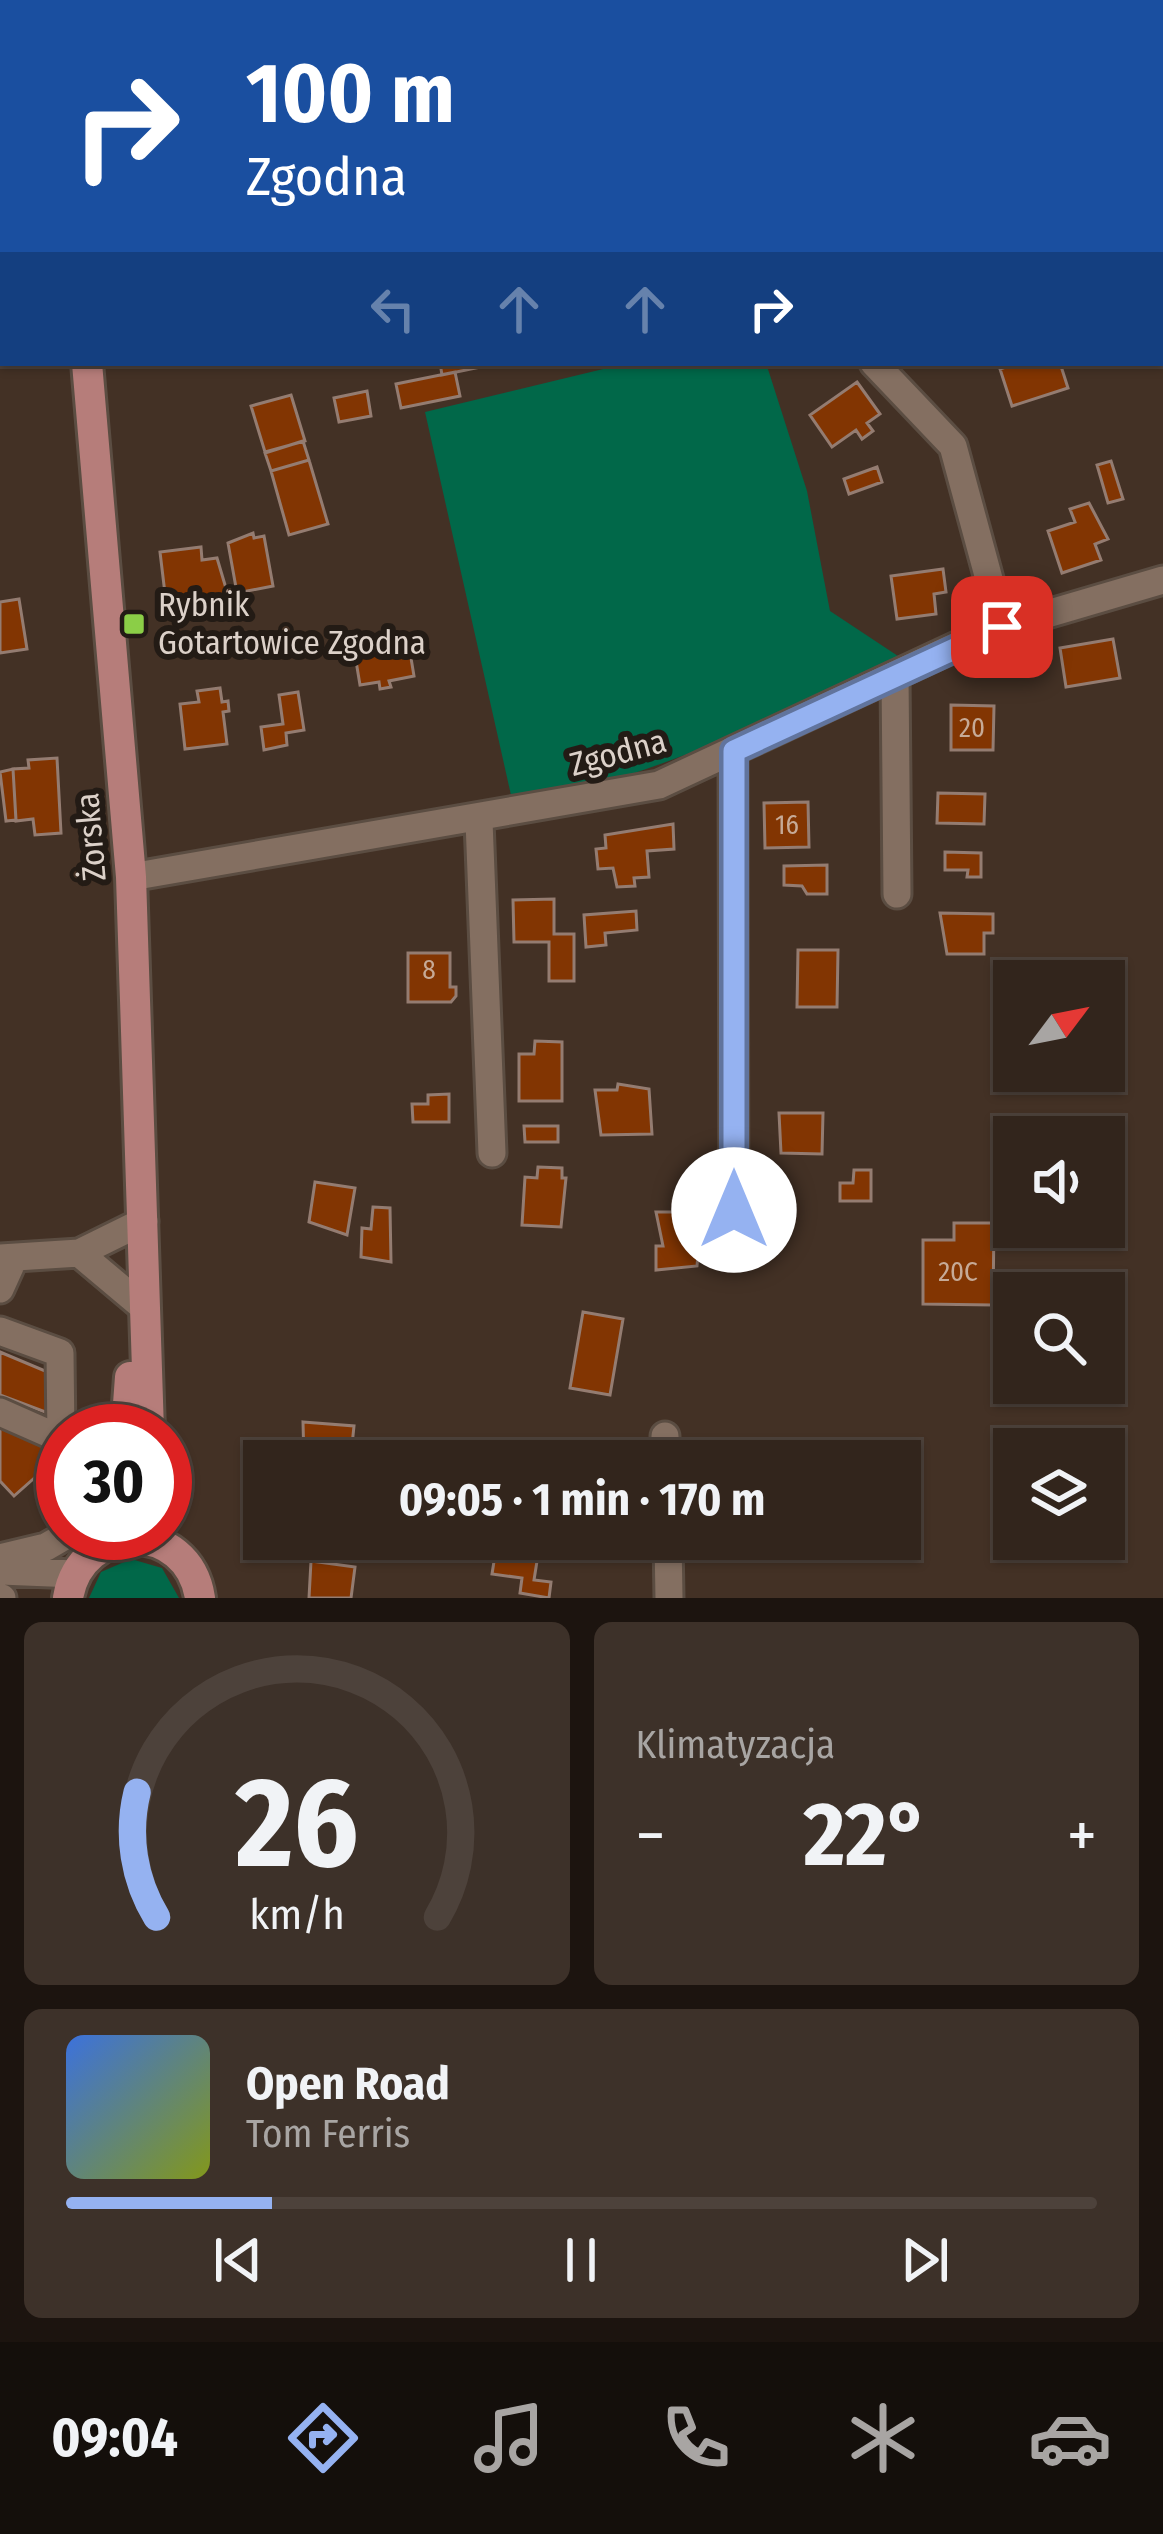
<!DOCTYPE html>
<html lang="pl">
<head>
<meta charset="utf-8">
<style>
  body { margin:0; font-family:"Fira Sans Condensed",sans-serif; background:#3d3129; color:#f1f3f6; height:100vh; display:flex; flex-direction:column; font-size:45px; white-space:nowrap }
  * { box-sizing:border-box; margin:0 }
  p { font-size:39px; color:#a8a5a3 }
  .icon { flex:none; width:66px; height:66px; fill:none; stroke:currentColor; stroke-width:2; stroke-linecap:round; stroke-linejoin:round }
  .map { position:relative; height:1598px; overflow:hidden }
  .drawer { display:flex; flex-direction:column; gap:24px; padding:24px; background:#1c140f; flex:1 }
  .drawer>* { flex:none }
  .top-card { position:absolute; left:0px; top:0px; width:1164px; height:366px; box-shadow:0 3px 9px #0004,0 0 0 3px #4d423b; background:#1a4fa0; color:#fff; overflow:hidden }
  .needle { width:78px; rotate:58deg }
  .controls { position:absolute; left:993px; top:960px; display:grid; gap:24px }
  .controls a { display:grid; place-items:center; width:132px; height:132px; border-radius:0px; background:#32251c; box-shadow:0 3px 9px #0004,0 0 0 3px #4d423b; font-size:60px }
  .speed { position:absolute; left:36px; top:1404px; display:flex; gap:24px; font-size:60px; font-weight:700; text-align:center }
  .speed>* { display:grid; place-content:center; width:156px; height:156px; border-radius:50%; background:#32251c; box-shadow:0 3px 9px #0004,0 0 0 3px #4d423b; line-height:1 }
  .speed .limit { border:18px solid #d22; background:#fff; color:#111 }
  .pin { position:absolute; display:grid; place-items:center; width:102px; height:102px; color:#fff; margin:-51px; border-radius:24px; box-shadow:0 6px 18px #0006 }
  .me { position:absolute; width:132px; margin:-66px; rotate:0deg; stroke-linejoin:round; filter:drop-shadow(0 0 9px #0008) }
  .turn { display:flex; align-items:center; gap:42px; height:252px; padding:0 48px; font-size:54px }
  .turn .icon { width:156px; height:156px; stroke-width:2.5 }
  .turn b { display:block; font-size:84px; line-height:102px }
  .lanes { display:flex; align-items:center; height:114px; padding:0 48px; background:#0003; justify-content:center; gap:60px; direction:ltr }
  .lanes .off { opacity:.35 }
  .big { font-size:90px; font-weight:700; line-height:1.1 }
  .drawer .tile { flex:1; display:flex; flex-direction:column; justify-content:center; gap:18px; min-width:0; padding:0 42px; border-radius:18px; background:#3d3129 }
  .drawer .dial { align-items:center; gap:0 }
  .dial svg { height:312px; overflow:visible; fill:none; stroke:#4d423b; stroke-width:7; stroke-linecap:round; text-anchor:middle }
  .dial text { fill:#f1f3f6; stroke:none }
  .song { display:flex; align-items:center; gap:36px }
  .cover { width:144px; height:144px; border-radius:18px; background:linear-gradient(135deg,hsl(220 70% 55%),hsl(70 70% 35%)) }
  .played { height:12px; border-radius:6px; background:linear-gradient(90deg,#95b2f1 20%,#4d423b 20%) }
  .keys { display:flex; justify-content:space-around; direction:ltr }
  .heat { display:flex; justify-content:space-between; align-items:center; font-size:66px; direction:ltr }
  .drawer .tiles { flex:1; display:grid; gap:24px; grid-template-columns:1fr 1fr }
  .tile:last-child { grid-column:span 2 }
  .trip { position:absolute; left:243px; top:1440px; width:678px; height:120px; border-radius:0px; background:#32251c; box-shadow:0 3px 9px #0004,0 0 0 3px #4d423b; font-weight:700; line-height:120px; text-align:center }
  .tab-bar { display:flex; height:192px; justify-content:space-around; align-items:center; background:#140f0b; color:#a8a5a3 }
  .tab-bar .icon { width:84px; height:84px }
  .tab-bar .selected { color:#95b2f1 }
  .tab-bar b { font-size:54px; color:#f1f3f6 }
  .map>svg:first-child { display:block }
</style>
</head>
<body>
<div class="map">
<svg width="1163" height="1598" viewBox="0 0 1163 1598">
  <rect width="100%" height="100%" fill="#433125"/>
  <path fill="#016849" d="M628 363H766L807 491 830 611 901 658C774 717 653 780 513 804L425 412Z
    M131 1559 162 1568 179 1598H89L101 1572Z"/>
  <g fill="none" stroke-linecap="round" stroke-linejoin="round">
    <path stroke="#4d8085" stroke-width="9" d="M546 3 548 0
      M0 263 3 262"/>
  </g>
  <path fill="#823502" stroke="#947c71" stroke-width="3" d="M440 363H495V364L442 375Z
    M1018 363H1060L1068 388 1012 406 1000 369Z
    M455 372 460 396 401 408 396 384Z
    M857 382 880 414 867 423 873 431 862 439 856 430 832 447 810 415Z
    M367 391 371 416 339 422 334 398Z
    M291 395 305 441 265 452 251 406Z
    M303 441 309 460 271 471 265 453Z
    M309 460 328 524 289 535 271 471Z
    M1111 461 1123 499 1108 503 1097 465Z
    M877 467 882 482 849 494 844 479Z
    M1089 503 1108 539 1095 544 1101 560 1062 573 1048 531 1075 522 1070 509Z
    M253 533 254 538 264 536 273 586 237 593 228 543Z
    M201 547 202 560 217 558 228 595 166 602 160 552Z
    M943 569 946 592 934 594 936 614 897 619 891 576Z
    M19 599 27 649 0 653V602Z
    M1113 639 1120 678 1066 687 1060 648Z
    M408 640 414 676 389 681 391 687 380 689 379 682 360 685 354 649Z
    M220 688 222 702 228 701 229 711 223 712 227 744 185 749 180 704 199 702 197 691Z
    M298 692 304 730 286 733 287 745 264 750 261 727 283 724 279 695Z
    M951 705 994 706 993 750H951Z
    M57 758 61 833 35 835 33 819 16 821 13 769 29 768 28 760Z
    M13 769 16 820 6 821 0 772Z
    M938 793 985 794 984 824 937 823Z
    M808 802 809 847 765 848 764 803Z
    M673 824 674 849 647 851 649 877 634 878 635 886 617 887 613 868 598 869 596 849 606 848 605 835Z
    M945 852 981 853V877H967L968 870H945Z
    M827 865V894H807L802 886 784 885V866Z
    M554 899V934H574V981H549V942H514L513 900Z
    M636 911 637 930 605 933 606 945 586 947 584 915Z
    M940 913 993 914V933H984V954H947Z
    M798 950H838L837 1007H797Z
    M408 953H450V987H456V996L451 1002H408Z
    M535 1041 562 1042V1101H519V1054H534Z
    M618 1084 649 1089 652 1134 601 1135 595 1090H617Z
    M449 1094V1122H413L412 1104H428V1095Z
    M779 1113H823L822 1154 781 1153Z
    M524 1126H558V1142H525Z
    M538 1167 562 1168V1178H566L561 1227 522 1225 525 1177 537 1178Z
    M854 1170H871V1201H840V1183H853Z
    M315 1182 355 1188 347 1235 309 1222Z
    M673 1201H703L697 1266 656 1270V1246H663L656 1212H673Z
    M373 1207 390 1208 391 1262 361 1257 362 1228 371 1229Z
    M954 1223H994L993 1305 923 1304V1240H954Z
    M583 1312 623 1319 610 1395 570 1388Z
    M0 1352 62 1378 48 1413 0 1395Z
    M0 1422 37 1437 58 1457 14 1496 0 1481Z
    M303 1422 354 1426 351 1455H358V1461H304Z
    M496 1549 538 1555 534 1580 551 1582 549 1598 520 1593 522 1578 492 1574Z
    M311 1561 355 1567 351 1598H309Z"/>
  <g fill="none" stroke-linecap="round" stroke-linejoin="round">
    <defs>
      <path id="minor" d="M874 363 953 446 1002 627
        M895 675 897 894
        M733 751 734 1256
        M479 821 492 1153
        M131 877 659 785 989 631 1163 580
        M79 1253 142 1306
        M0 1258 79 1253 144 1221
        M0 1289 14 1258
        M0 1331 60 1353 61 1439 0 1412
        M665 1436V1461
        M668 1539 669 1598
        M0 1558 46 1547 70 1533
        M0 1571 75 1574
        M0 1598H2"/>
      <path id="major" d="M44 0V3
        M87 363 131 877 149 1431
        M126 1431 130 1377
        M68 1598C81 1520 188 1519 200 1598"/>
    </defs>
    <use href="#minor" stroke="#5b4d42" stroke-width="33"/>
    <use href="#major" stroke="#5b4d42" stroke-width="36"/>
    <use href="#minor" stroke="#846f61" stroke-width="27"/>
    <use href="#major" stroke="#b67d7a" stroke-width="30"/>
  </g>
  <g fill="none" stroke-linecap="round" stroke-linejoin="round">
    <defs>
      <path id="route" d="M734 1210V751L1002 627"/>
    </defs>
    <use href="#route" stroke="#61749d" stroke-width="30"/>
    <use href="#route" stroke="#95b2f1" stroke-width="21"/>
  </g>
  <rect fill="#8bce47" stroke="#231b15" stroke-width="4.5" x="122" y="612" width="24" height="24" rx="6"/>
  <g text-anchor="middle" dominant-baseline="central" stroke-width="12" stroke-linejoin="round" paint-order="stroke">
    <g font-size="27" fill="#c6aa97">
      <text x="972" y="728">20</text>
      <text x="787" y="825">16</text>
      <text x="429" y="970">8</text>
      <text x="958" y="1272">20C</text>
    </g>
    <g font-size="33" fill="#dcd1c9" stroke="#231b15" text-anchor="start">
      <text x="158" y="605">Rybnik<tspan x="158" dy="38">Gotartowice Zgodna</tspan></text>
    </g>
    <g font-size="33" fill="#dcd1c9" stroke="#231b15">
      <text transform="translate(618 753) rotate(-15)">Zgodna</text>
      <text transform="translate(91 837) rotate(-95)">Żorska</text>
    </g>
  </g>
</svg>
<div class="controls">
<a><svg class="needle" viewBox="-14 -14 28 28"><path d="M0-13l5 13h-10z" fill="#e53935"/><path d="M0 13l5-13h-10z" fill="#a8a5a3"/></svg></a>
<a><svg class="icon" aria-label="sound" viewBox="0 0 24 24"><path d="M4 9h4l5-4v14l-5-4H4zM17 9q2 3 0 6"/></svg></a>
<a><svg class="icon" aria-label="search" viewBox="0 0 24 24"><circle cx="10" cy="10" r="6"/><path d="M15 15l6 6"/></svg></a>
<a><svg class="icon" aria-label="layers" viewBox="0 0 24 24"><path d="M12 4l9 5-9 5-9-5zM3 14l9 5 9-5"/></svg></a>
</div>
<div class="speed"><div class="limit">30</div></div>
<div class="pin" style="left:1002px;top:627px;background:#d93025"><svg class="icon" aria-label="arrive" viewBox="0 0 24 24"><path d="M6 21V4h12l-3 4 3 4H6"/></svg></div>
<svg class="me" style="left:734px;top:1210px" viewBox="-20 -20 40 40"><circle r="19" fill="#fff"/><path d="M0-13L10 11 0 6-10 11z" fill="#95b2f1"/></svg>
<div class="trip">09:05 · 1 min · 170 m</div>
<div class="top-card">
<div class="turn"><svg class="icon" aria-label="right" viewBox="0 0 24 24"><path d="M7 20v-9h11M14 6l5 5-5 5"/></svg><div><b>100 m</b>Zgodna</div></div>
<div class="lanes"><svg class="icon off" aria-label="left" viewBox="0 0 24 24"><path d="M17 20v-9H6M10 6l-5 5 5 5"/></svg><svg class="icon off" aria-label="ahead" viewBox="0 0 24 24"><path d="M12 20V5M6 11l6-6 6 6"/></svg><svg class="icon off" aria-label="ahead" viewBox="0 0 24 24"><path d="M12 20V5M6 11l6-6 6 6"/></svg><svg class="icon" aria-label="right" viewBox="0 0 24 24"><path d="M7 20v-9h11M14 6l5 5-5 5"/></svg></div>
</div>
</div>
<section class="drawer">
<div class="tiles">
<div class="tile dial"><svg viewBox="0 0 100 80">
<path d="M14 69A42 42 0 1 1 86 69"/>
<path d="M14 69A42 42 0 0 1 9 37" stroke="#95b2f1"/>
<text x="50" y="56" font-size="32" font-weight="700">26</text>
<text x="50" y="72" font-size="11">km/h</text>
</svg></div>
<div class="tile"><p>Klimatyzacja</p>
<div class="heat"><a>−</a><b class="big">22°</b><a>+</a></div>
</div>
<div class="tile">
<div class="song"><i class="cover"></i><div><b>Open Road</b><p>Tom Ferris</p></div></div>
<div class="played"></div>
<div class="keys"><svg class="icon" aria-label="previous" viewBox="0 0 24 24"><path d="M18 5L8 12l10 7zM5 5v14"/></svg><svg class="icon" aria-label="pause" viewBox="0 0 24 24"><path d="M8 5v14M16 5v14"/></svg><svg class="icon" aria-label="next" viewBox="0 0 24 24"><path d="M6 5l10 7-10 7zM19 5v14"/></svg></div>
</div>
</div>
</section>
<nav class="tab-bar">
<b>09:04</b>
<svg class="icon selected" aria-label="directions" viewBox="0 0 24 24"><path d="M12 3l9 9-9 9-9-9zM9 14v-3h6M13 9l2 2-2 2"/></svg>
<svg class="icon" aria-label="music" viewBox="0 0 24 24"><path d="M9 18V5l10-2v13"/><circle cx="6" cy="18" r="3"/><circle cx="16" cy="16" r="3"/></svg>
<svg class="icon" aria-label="phone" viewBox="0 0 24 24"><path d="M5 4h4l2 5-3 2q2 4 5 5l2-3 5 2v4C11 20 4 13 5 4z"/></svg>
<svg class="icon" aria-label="climate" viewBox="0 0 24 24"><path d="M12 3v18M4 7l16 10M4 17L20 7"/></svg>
<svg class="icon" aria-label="car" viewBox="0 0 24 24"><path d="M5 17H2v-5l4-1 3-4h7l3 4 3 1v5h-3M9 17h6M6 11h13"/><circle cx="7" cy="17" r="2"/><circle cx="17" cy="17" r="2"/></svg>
</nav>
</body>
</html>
